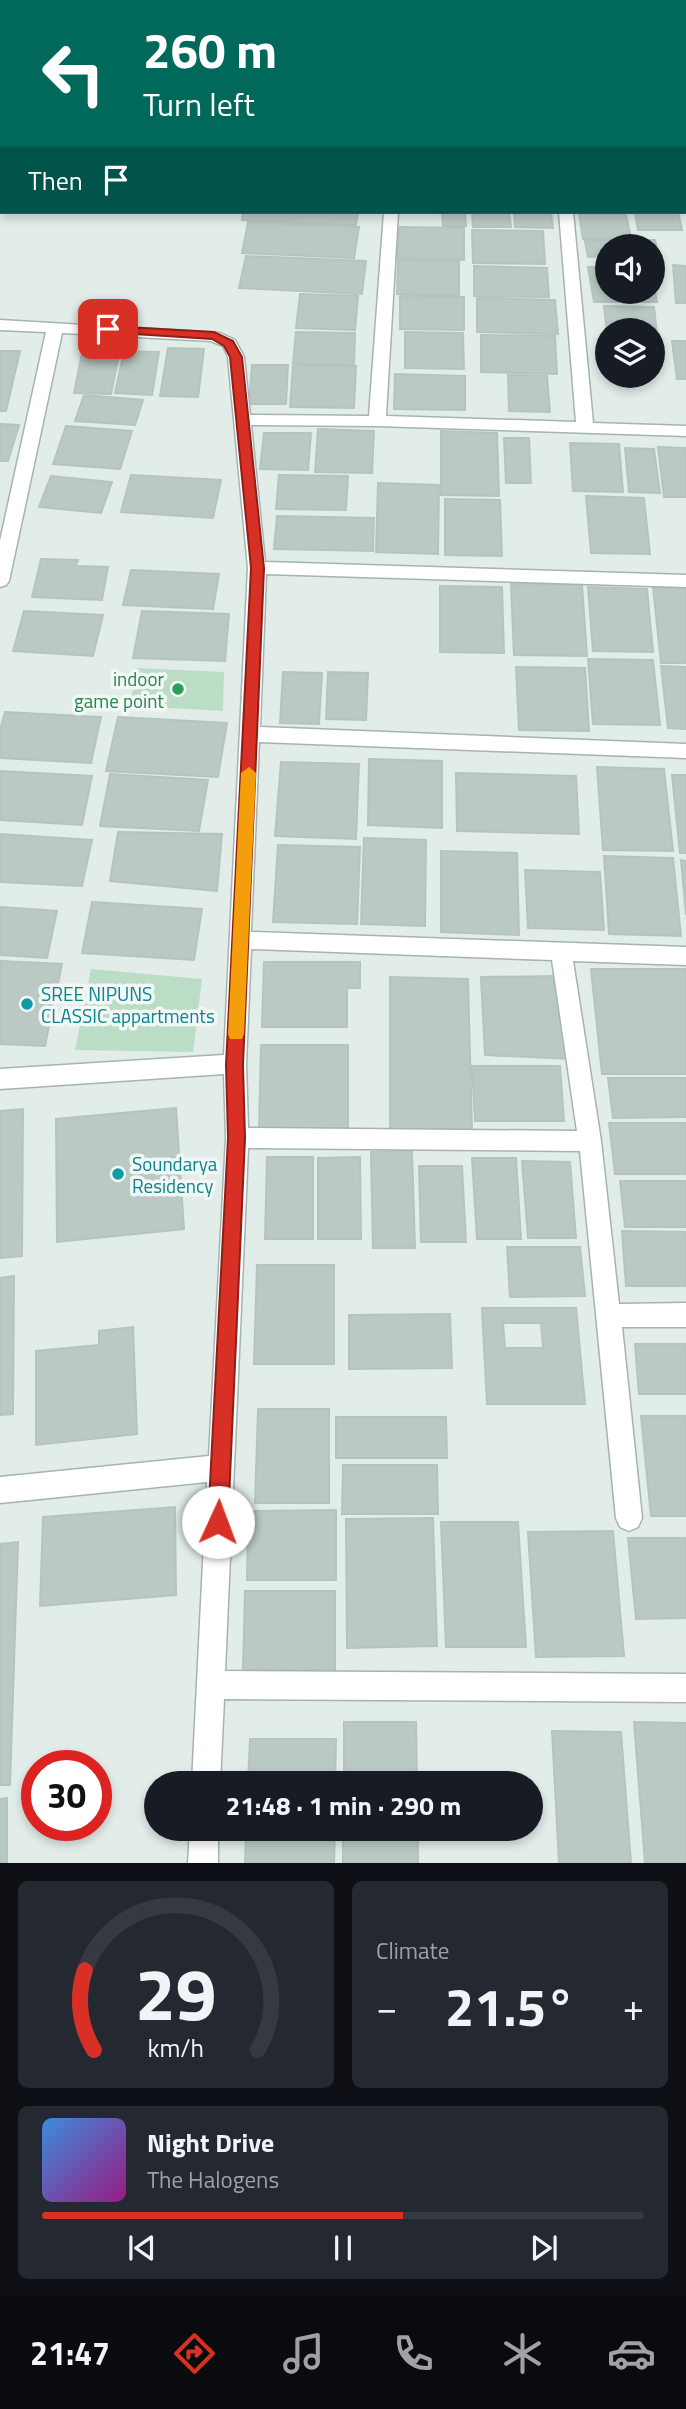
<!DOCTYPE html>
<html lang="en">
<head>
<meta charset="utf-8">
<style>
  body { margin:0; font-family:"Titillium Web",sans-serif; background:#242831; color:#f1f3f6; height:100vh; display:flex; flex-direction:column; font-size:26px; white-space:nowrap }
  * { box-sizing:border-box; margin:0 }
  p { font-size:23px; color:#9ea1a6 }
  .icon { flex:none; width:38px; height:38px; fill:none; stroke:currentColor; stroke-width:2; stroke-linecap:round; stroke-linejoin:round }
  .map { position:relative; height:1863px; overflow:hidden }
  .side { display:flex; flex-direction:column; gap:18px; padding:18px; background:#0d0f14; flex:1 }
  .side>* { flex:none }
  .guide { position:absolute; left:0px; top:0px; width:686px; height:214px; box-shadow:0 4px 10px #0003; background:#00695c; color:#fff; overflow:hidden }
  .controls { position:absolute; left:595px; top:234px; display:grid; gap:14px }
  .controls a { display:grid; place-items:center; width:70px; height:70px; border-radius:50%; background:#171b24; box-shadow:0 4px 10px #0003; font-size:35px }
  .speed { position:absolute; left:21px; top:1750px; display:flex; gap:14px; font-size:35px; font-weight:700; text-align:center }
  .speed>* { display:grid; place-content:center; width:91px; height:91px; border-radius:50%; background:#171b24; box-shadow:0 4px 10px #0003; line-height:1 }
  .speed .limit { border:10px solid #d22; background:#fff; color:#111 }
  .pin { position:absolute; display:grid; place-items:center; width:60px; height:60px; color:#fff; margin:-30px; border-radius:14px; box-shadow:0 4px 10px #0006 }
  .me { position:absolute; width:77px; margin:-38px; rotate:2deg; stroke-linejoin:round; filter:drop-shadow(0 0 5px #0008) }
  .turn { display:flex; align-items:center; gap:24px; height:147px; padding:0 28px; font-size:32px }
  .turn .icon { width:91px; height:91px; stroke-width:2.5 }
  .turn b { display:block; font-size:49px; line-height:60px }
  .then { display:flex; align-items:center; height:66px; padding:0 28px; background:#0003; gap:14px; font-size:26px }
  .big { font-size:52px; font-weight:700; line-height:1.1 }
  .side .card { flex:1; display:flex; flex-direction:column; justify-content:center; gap:10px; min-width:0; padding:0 24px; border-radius:10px; background:#242831 }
  .side .dial { align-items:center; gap:0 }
  .dial svg { height:182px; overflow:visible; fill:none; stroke:#363941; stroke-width:7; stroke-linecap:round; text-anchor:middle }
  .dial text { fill:#f1f3f6; stroke:none }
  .song { display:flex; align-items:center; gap:21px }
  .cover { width:84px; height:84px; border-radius:10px; background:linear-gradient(135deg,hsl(210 70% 55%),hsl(310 70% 35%)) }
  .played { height:7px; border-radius:4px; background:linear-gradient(90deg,#d93025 60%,#363941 60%) }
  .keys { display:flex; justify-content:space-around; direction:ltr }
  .heat { display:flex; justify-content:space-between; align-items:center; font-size:38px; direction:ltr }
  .side .tiles { flex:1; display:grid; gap:18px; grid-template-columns:1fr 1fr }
  .card:last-child { grid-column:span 2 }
  .trip { position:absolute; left:144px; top:1771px; width:399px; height:70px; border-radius:35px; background:#171b24; box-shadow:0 4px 10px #0003; font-weight:700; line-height:70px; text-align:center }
  .dock { display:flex; height:112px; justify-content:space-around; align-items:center; background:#090b0e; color:#9ea1a6 }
  .dock .icon { width:49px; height:49px }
  .dock .active { color:#d93025 }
  .dock b { font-size:32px; color:#f1f3f6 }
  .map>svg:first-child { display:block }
</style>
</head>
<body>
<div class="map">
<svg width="686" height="1863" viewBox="0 0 686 1863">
  <rect width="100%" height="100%" fill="#e2ece8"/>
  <path fill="#bbddc5" d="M135 668 224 672 223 711 131 706Z
    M91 969 202 979 193 1052 75 1050Z"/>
  <path fill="#bac9c4" stroke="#b4c5bf" stroke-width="2" fill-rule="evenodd" d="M54 0H121L54 2Z
    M243 212H358L356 225 242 220Z
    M442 212H465L466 226H443Z
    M472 212H509L511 227H473Z
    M514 212H551L553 228 515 227Z
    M635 212H678L682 230H638Z
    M579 214H626L631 239H583Z
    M248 222 359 227 354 258 242 253Z
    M399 227 464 228V260L397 258Z
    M472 230 543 231 545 264 473 263Z
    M655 240 659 256H653V247H607V256L588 257 585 241Z
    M246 256 366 261 362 294 239 288Z
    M398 260 459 261V295L397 294Z
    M673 265 686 266V303H676Z
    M474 266 547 268 549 297 474 296Z
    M588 267H607V292H653V279L657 302H594Z
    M300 294 358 296 355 330 296 328Z
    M400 296 464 297V330L400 329Z
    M477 298 555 300 558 334 477 332Z
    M604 306 654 307 657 334H653V331H607V333Z
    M296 332 355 333 354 365 293 364Z
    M405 332 463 333 464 369 405 368Z
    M481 335 555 336 557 374 481 372Z
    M672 341H686V379H677Z
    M83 348 120 349 111 394 74 393Z
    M168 348 204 349 198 397 160 396Z
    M0 351H20L6 411H0Z
    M124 351 159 352 152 395 115 393Z
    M252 365H288L286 404H249Z
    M293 366H356L354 408 290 407Z
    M395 374 465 376V410L394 409Z
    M508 375 547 376 550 412 509 411Z
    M84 395 143 400 135 425 75 421Z
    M0 424 19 425 8 461H0Z
    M66 426 132 431 120 469 53 464Z
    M318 429 374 431 372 473 315 472Z
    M441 431 497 433 499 496 441 495Z
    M264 433H311L308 470 260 469Z
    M504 438H529L531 483H506Z
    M570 443 619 444 623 492 573 491Z
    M658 447 686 448V497H664Z
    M625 448 654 449 660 493 629 492Z
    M131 475 221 480 213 518 121 512Z
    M279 475 348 476 346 510 276 509Z
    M51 476 112 482 101 513 39 507Z
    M378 483 439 485 438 554 376 552Z
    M586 496 644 498 650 554 591 553Z
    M445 499 500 500 502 556 445 555Z
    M277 516 374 518 373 551 274 549Z
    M41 559 78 560 76 566 108 567 102 600 32 597Z
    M131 570 219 574 213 609 123 605Z
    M511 584 582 585 587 656 514 655Z
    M440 586 502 587 504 653 440 652Z
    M588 587 647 589 653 652 593 651Z
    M653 587H686V663H661Z
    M24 611 103 615 93 656 13 651Z
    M142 611 229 614 225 661 133 658Z
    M588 659 653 660 660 725 593 724Z
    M661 666 686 667V729L668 728Z
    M516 667 585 668 589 731 519 730Z
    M283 672 322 673 319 724 280 723Z
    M328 672 368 673 366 720 326 719Z
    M5 712 101 717 91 763 0 758V730Z
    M118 717 227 723 218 777 106 771Z
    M369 759 442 761V828L368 825Z
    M281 762 359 764 356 839 275 836Z
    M597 767 664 769 673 851 603 850Z
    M0 771 92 776 82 825 0 820Z
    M456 773 576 776 579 834 457 831Z
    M110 774 208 780 199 831 100 826Z
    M672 775H686V853H680Z
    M118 832 222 834 217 891 110 881Z
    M0 834 92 840 82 886 0 882Z
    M364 838 426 840 425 926 361 924Z
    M278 845 360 847 357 924 273 922Z
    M441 851 517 853 519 935 441 932Z
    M604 856 673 858 681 936 609 934Z
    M681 860 686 861V915Z
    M525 870 600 872 604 930 528 928Z
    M92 902 202 909 194 960 82 953Z
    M0 907 57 911 47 958 0 955Z
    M0 961 62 964 45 1046 0 1044Z
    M264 962H360V988H347V1027H262Z
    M591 969H686V1074H602Z
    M557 976 570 1059 485 1055 481 977Z
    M390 977 468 979 472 1130 390 1129Z
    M261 1045H348V1128H259Z
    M472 1066H560L564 1121H475Z
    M608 1078H686V1117L613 1118Z
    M176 1108 184 1229 57 1242 56 1119Z
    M23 1109 22 1256 0 1258V1111Z
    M609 1123H686V1174H615Z
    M412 1151 415 1248H373L371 1152Z
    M267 1157H313V1239H265Z
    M360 1157 361 1239H318V1158Z
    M472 1158H516L521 1239H477Z
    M522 1161 570 1162 576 1238H528Z
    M419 1166H462L466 1242H421Z
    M620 1181H686V1227H625Z
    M622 1231 686 1232V1286H626Z
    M507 1247H580L585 1296 510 1297Z
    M257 1265H334V1364H254Z
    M14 1276 13 1414 0 1415V1278Z
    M482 1308H576L585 1404H487ZM503 1323H541L543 1348H505Z
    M450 1314 452 1368 349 1369V1315Z
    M133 1327 137 1434 36 1445V1351L99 1345V1331Z
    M635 1344H686V1394H639Z
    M258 1409H329V1503H255Z
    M641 1416H686V1516H651Z
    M336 1417H446L447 1458H336Z
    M343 1465H437L438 1514H342Z
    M175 1507 176 1595 40 1606 43 1517Z
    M336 1510V1580H247L248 1511Z
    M433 1518 437 1646 347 1648 346 1519Z
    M441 1522H518L526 1647H446Z
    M613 1531 624 1656 536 1657 528 1532Z
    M628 1538H686V1618L636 1619Z
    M18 1542 10 1785H0V1544Z
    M245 1591H335V1670H243Z
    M344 1722H416L417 1783H344Z
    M634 1722 686 1723V1863H645Z
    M552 1731 621 1732 631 1863H559Z
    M250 1739H336L335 1783H248Z
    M7 1798V1863H0V1799Z
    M246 1829H335L334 1863H245Z
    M343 1829H418V1863H343Z"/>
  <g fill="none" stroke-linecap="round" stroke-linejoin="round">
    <defs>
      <path id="street" d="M143 0H155V2H143Z
        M324 0H336L323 2Z
        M480 0H492L493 2H481Z
        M622 0H634V2H622Z
        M684 4H686V12H684Z
        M0 142H2V150H0Z
        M684 177H686V185H684Z
        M384 212H398L386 416 576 422 559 212H573L593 423 686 426V436L377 426 251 425 265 562 686 575V587L266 574 260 727 686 744V758L259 742 251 932 686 947V965L573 961 601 1141 619 1304 686 1303V1327H622L642 1518 638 1527 629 1531 620 1527 616 1518 580 1151 248 1148 225 1671 686 1674V1702L224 1699 220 1783H192L207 1482 0 1503V1477L209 1456 226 1138 224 1074 0 1089V1069L224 1055 248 568 228 357 223 346 211 341 62 333 9 581 6 585 0 587V541L46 332 0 330V320L220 333 235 340 244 357 250 415 369 416ZM251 949 552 960 577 1131 248 1128 246 1064Z
        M190 1829H218V1863H188Z"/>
      <path id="secondary" d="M19 0H31V2H19Z
        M2 60V73H0V61Z"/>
    </defs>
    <use href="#street" stroke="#a5b4af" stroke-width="3"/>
    <use href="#secondary" stroke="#a0b7b0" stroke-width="3"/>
    <use href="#street" fill="#fff" fill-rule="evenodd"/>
    <use href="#secondary" fill="#fff" fill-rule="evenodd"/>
  </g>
  <path fill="#d93025" stroke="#8d1f18" stroke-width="2" d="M108 326 214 332 233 341 242 357 264 568 243 1065 245 1138 228 1522 225 1529 218 1532 211 1529 208 1522 228 1138 226 1065 251 568 230 357 224 346 212 339 104 332V327Z"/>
  <path fill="#f59e0b" d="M249 767 256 773 244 1034 242 1039H230L228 1034 241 773Z"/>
  <circle fill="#2e9e5b" stroke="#f2f8f5" stroke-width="2.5" cx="178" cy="689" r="7"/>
  <g fill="#0f9aa8" stroke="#f2f8f5" stroke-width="2.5">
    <circle cx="27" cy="1004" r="7"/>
    <circle cx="118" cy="1174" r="7"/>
  </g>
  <g text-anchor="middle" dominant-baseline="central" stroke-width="7" stroke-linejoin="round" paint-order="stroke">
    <g font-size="19" fill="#27864d" stroke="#f2f8f5" text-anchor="end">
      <text x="164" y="678">indoor<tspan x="164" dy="22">game point</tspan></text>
    </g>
    <g font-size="19" fill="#0d838f" stroke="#f2f8f5" text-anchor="start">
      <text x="41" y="993">SREE NIPUNS<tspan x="41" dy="22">CLASSIC appartments</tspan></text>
      <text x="132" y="1163">Soundarya<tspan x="132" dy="22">Residency</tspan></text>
    </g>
  </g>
</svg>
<div class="controls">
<a><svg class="icon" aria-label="sound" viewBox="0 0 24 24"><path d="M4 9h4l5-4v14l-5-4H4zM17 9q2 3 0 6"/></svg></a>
<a><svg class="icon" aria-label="layers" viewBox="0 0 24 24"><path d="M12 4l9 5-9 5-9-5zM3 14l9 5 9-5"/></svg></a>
</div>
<div class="speed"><div class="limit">30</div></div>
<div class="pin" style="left:108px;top:329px;background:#d93025"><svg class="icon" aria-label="arrive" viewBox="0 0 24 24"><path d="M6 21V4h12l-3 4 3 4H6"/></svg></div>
<svg class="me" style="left:218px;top:1522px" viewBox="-20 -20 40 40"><circle r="19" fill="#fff"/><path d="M0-13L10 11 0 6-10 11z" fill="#d93025"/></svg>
<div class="trip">21:48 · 1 min · 290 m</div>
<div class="guide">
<div class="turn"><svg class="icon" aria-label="left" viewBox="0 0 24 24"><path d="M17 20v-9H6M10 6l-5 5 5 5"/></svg><div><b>260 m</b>Turn left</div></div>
<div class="then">Then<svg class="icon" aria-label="arrive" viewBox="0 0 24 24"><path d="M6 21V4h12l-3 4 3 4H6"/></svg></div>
</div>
</div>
<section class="side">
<div class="tiles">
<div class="card dial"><svg viewBox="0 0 100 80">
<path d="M14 69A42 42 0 1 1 86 69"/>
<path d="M14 69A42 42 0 0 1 10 34" stroke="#d93025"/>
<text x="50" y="56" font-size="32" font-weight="700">29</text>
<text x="50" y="72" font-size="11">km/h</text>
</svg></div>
<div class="card"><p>Climate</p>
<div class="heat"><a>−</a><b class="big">21.5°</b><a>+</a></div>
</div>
<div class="card">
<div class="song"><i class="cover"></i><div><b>Night Drive</b><p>The Halogens</p></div></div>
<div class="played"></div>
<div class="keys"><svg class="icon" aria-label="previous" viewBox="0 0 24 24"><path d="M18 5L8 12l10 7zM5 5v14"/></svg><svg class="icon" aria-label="pause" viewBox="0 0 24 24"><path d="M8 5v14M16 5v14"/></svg><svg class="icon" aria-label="next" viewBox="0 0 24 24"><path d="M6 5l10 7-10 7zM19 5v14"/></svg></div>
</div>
</div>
</section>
<nav class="dock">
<b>21:47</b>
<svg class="icon active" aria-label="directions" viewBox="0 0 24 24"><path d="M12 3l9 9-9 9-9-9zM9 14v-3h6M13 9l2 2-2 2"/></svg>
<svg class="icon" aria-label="music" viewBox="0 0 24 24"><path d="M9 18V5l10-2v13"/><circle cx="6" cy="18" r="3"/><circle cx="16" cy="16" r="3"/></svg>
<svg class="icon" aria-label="phone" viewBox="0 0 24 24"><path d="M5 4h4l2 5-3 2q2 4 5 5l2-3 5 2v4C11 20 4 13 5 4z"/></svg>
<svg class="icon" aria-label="climate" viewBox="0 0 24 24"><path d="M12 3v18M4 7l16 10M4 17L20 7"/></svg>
<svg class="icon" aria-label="car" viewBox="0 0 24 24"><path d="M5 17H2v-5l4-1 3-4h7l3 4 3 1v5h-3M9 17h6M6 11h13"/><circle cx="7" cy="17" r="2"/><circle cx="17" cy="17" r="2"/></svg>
</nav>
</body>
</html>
